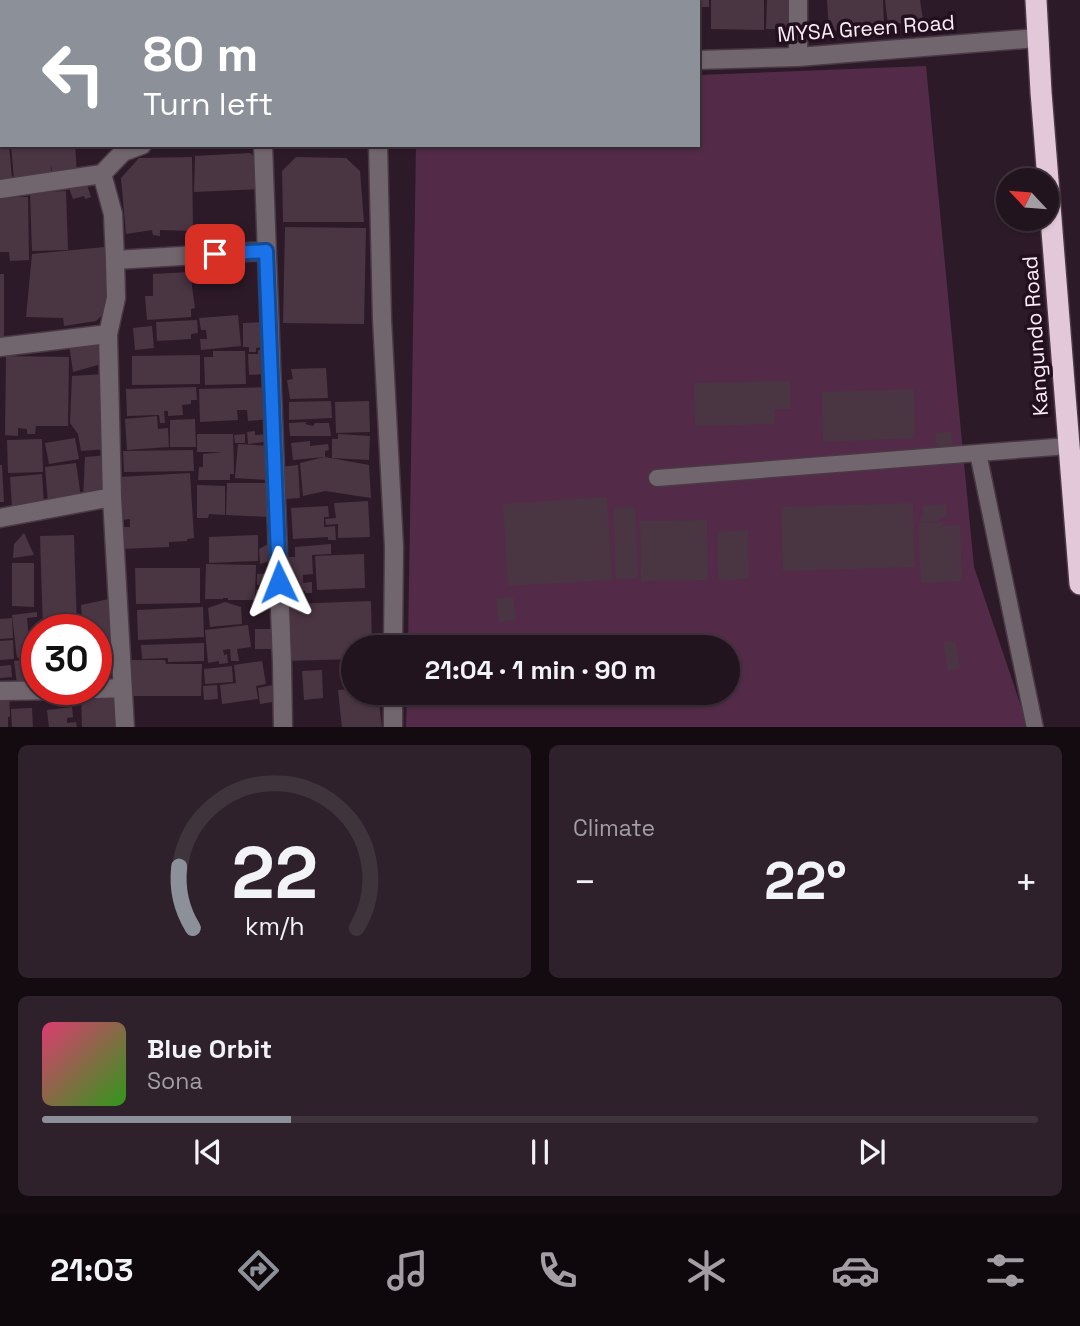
<!DOCTYPE html>
<html lang="en">
<head>
<meta charset="utf-8">
<style>
  body { margin:0; font-family:"Space Grotesk",sans-serif; background:#2e212b; color:#f1f3f6; height:100vh; display:flex; flex-direction:column; font-size:26px; white-space:nowrap }
  * { box-sizing:border-box; margin:0 }
  p { font-size:23px; color:#a29ea4 }
  .icon { flex:none; width:38px; height:38px; fill:none; stroke:currentColor; stroke-width:2; stroke-linecap:round; stroke-linejoin:round }
  .map { position:relative; height:727px; overflow:hidden }
  .side { display:flex; flex-direction:column; gap:18px; padding:18px; background:#130b10; flex:1 }
  .side>* { flex:none }
  .banner { position:absolute; left:0px; top:0px; width:700px; height:147px; box-shadow:0 2px 5px #0004,0 0 0 2px #3f333c; background:#8c9099; color:#fff; overflow:hidden }
  .needle { width:46px; rotate:296deg }
  .buttons { position:absolute; left:996px; top:168px; display:grid; gap:14px }
  .buttons a { display:grid; place-items:center; width:63px; height:63px; border-radius:50%; background:#22141e; box-shadow:0 2px 5px #0004,0 0 0 2px #3f333c; font-size:35px }
  .speed { position:absolute; left:21px; top:614px; display:flex; gap:14px; font-size:35px; font-weight:700; text-align:center }
  .speed>* { display:grid; place-content:center; width:91px; height:91px; border-radius:50%; background:#22141e; box-shadow:0 2px 5px #0004,0 0 0 2px #3f333c; line-height:1 }
  .speed .limit { border:10px solid #d22; background:#fff; color:#111 }
  .pin { position:absolute; display:grid; place-items:center; width:60px; height:60px; color:#fff; margin:-30px; border-radius:14px; box-shadow:0 4px 10px #0006 }
  .me { position:absolute; width:77px; margin:-38px; rotate:358deg; stroke-linejoin:round; filter:drop-shadow(0 0 5px #0008) }
  .turn { display:flex; align-items:center; gap:24px; height:147px; padding:0 28px; font-size:32px }
  .turn .icon { width:91px; height:91px; stroke-width:2.5 }
  .turn b { display:block; font-size:49px; line-height:60px }
  .big { font-size:52px; font-weight:600; line-height:1.1 }
  .side .card { flex:1; display:flex; flex-direction:column; justify-content:center; gap:10px; min-width:0; padding:0 24px; border-radius:10px; background:#2e212b }
  .side .dial { align-items:center; gap:0 }
  .dial svg { height:182px; overflow:visible; fill:none; stroke:#3f333c; stroke-width:7; stroke-linecap:round; text-anchor:middle }
  .dial text { fill:#f1f3f6; stroke:none }
  .song { display:flex; align-items:center; gap:21px }
  .cover { width:84px; height:84px; border-radius:10px; background:linear-gradient(135deg,hsl(340 70% 55%),hsl(110 70% 35%)) }
  .played { height:7px; border-radius:4px; background:linear-gradient(90deg,#8c9099 25%,#3f333c 25%) }
  .keys { display:flex; justify-content:space-around; direction:ltr }
  .heat { display:flex; justify-content:space-between; align-items:center; font-size:38px; direction:ltr }
  .side .tiles { flex:1; display:grid; gap:18px; grid-template-columns:1fr 1fr }
  .card:last-child { grid-column:span 2 }
  .trip { position:absolute; left:341px; top:635px; width:399px; height:70px; border-radius:35px; background:#22141e; box-shadow:0 2px 5px #0004,0 0 0 2px #3f333c; font-weight:600; line-height:70px; text-align:center }
  .menu { display:flex; height:112px; justify-content:space-around; align-items:center; background:#0e080c; color:#a29ea4 }
  .menu .icon { width:49px; height:49px }
  .menu .current { color:#8c9099 }
  .menu b { font-size:32px; color:#f1f3f6 }
  .map>svg:first-child { display:block }
</style>
</head>
<body>
<div class="map">
<svg width="1080" height="728" viewBox="0 0 1080 728">
  <rect width="100%" height="100%" fill="#2d1a28"/>
  <path fill="#532b48" d="M926 66 974 567 1028 727 406 728 407 693H728V648L408 647 416 145H698V75Z"/>
  <path fill="#4a3543" d="M698 0H709V7H698Z
    M711 0H764V30L711 29Z
    M767 0H794L793 29H766Z
    M827 0H883L884 28 829 31Z
    M885 0H920L923 20 888 25Z
    M0 145H9L12 178 0 179Z
    M11 145H75L77 173 53 174 51 165 52 178 14 180Z
    M250 153 263 164V189L194 192 195 156Z
    M192 157 193 231 160 230V236L153 235 152 230 126 234 121 178 139 158Z
    M296 157 346 158 360 171 364 222H283L282 171Z
    M86 182 91 197 85 199 84 196 73 199 69 188Z
    M66 191 68 250 32 251 30 193Z
    M0 197H28L29 260 10 261 9 252H0Z
    M285 227 366 228 364 324 283 323Z
    M105 247 111 307 96 321 64 326 63 318 26 317 32 254Z
    M190 272 195 308 191 309V317L147 320 145 296H153V274Z
    M0 274H4V339H0Z
    M238 315 241 346 201 350 200 339H207L206 330H201L199 318Z
    M197 320 198 333 191 334V339L157 341 156 322Z
    M266 322V347L256 348V352H249V347H243V323Z
    M152 326 154 348 135 350 133 328Z
    M104 339 105 363 73 372 69 344Z
    M258 350H266V374L249 375 248 354H258Z
    M213 351H245L246 384 205 385 204 357H213Z
    M200 355V384L132 385V356Z
    M6 356 69 357 68 426H36L35 434H27V429L18 428V436L5 435Z
    M326 368 328 398 290 399 287 380 293 379 291 369Z
    M105 374 109 449 81 451 78 434 70 423 72 376Z
    M790 381 791 409H774L775 424 695 426 694 383Z
    M196 387 197 400H191V404L182 405 183 415 168 416V411H164L165 423H160L159 415 127 416 126 389Z
    M270 387 271 419 248 421 247 410H237L238 420 200 422 199 389Z
    M914 389 915 438 823 442 822 392Z
    M331 401 332 418 289 420V402Z
    M369 401 370 432 336 433 335 402Z
    M157 416 158 429 168 428 169 447 127 450 125 419Z
    M195 419 196 447H170V420Z
    M307 422 305 424 313 426 315 423H329L331 436H290L289 423Z
    M255 431V435L269 434 270 441 248 444 247 432Z
    M951 431 953 446 938 447 937 443 936 444 935 433Z
    M197 434H233L234 474H230V480H198L199 467H203V454L223 452H197Z
    M245 434V443H235L234 435Z
    M338 434 370 436 369 460 332 458V439H338Z
    M75 438 79 459 49 464 45 443Z
    M42 439 43 472 8 473 7 440Z
    M310 441V446L328 444 329 450 325 451V457L369 465 371 498 325 491 303 496 300 463 324 457 293 460 291 443Z
    M238 444 271 446 268 480 235 478Z
    M193 450 194 471 124 472 123 451Z
    M109 455 111 493 83 499 85 457Z
    M76 463 81 498 48 502 45 467Z
    M0 465H2L4 502H0Z
    M298 465 300 498 286 499 285 485H281L279 467Z
    M190 473 194 538 187 539V541L169 542V547L123 549 122 527H130V519L121 520 119 477Z
    M42 474 44 505 12 507 10 477Z
    M227 483H269V517L226 515Z
    M197 485 225 486V515L209 514 208 518H197Z
    M607 497 612 580 508 586 503 504Z
    M368 501 370 537 338 538V524L326 525 325 519 336 518 334 503Z
    M913 503 915 567 783 571 781 507Z
    M946 504 947 517 939 518V521L921 522V517L923 516V506Z
    M328 506 329 517H324V527L335 526 336 540H328V537L293 539 291 508Z
    M635 507 638 578 616 579 613 508Z
    M707 520 708 580 641 581 640 521Z
    M943 522V526L960 525 962 581 921 583 918 523Z
    M748 530 749 579 718 580 717 532Z
    M24 533 34 555 13 558 14 544Z
    M74 535 77 630H43L40 536Z
    M258 535V561L209 563V537Z
    M270 543 273 560 260 564 259 549Z
    M331 544V554L312 555 313 574 303 575V583L312 582V593H305V591L284 592 282 557H295V547Z
    M364 554 365 588 317 590 315 556Z
    M12 563H34V607L12 606Z
    M206 564 256 565 255 600H228V598H223V599H205Z
    M135 568H200V603L136 604Z
    M274 573 275 585H257V574Z
    M271 587 273 597 267 598 266 594 261 595 262 599 257 600 256 590Z
    M513 597 516 620 499 622 496 599Z
    M109 599 114 664 96 670V630H83L81 605Z
    M371 601 372 648H354V659L285 661 284 622H290L289 604Z
    M225 602 241 607 242 624 210 627 208 608Z
    M203 607 204 637 138 640 137 610Z
    M37 612V617L27 618 29 641H34V645H29L31 656 17 658 12 615Z
    M12 618 13 638 0 639V619Z
    M248 625 251 647 237 649 239 661H231L230 649 223 650 224 655 227 654 228 663 219 664V661L208 663 205 630Z
    M255 629H277V649H255Z
    M13 640 14 659 0 660V641Z
    M955 641 960 668 948 671 943 642Z
    M204 643V661L168 662V658L142 659 141 645Z
    M25 660 28 682 17 684 14 661Z
    M130 660H165L166 664H202L201 696H130Z
    M262 661 266 684 256 686 258 699 222 704 220 685 236 683 234 665Z
    M11 665 12 677 0 678V666Z
    M232 666 233 682 205 684 204 669Z
    M322 670 323 698 304 700 302 671Z
    M277 684 279 701 260 704 258 688Z
    M217 685 218 699 204 700 203 686Z
    M354 689V693H378L382 728H342L338 690Z
    M9 693 10 717H8V728H0V694Z
    M114 693 115 728H82L81 694Z
    M72 707 73 717 67 718V723L76 722 77 728H49L47 710Z
    M32 708 33 728H12L11 709Z"/>
  <g fill="none" stroke-linecap="round" stroke-linejoin="round">
    <defs>
      <path id="lane" d="M978 453 1035 728
        M657 478 1068 446"/>
      <path id="street" d="M603 0V2
        M99 2 101 0
        M395 2V0
        M798 57V0
        M698 60 798 57 1037 38
        M0 72 2 70
        M263 145 282 663 283 728
        M378 145 382 319 394 547 393 648
        M0 189 102 174
        M115 260 266 251
        M0 347 108 334
        M0 518 112 497
        M96 689 123 688
        M0 691 64 690
        M125 728 112 497 108 334 116 298 115 260 113 214 102 174 123 152 142 145
        M393 728V693"/>
      <path id="highway" d="M1036 0 1041 92 1080 584"/>
    </defs>
    <use href="#lane" stroke="#4a3845" stroke-width="19"/>
    <use href="#street" stroke="#4a3845" stroke-width="21"/>
    <use href="#highway" stroke="#4a3845" stroke-width="24"/>
    <use href="#lane" stroke="#71666d" stroke-width="16"/>
    <use href="#street" stroke="#71666d" stroke-width="18"/>
    <use href="#highway" stroke="#e3c8da" stroke-width="21"/>
  </g>
  <g fill="none" stroke-linecap="round" stroke-linejoin="round">
    <defs>
      <path id="route" d="M215 254 266 251 279 582"/>
    </defs>
    <use href="#route" stroke="#114b97" stroke-width="18"/>
    <use href="#route" stroke="#1a73e8" stroke-width="12"/>
  </g>
  <g text-anchor="middle" dominant-baseline="central" stroke-width="7" stroke-linejoin="round" paint-order="stroke">
    <g font-size="21" fill="#fbedf7" stroke="#23101e">
      <text transform="translate(866 28) rotate(-4)">MYSA Green Road</text>
      <text transform="translate(1035 336) rotate(-94)">Kangundo Road</text>
    </g>
  </g>
</svg>
<div class="buttons">
<a><svg class="needle" viewBox="-14 -14 28 28"><path d="M0-13l5 13h-10z" fill="#e53935"/><path d="M0 13l5-13h-10z" fill="#a29ea4"/></svg></a>
</div>
<div class="speed"><div class="limit">30</div></div>
<div class="pin" style="left:215px;top:254px;background:#d93025"><svg class="icon" aria-label="arrive" viewBox="0 0 24 24"><path d="M6 21V4h12l-3 4 3 4H6"/></svg></div>
<svg class="me" style="left:279px;top:582px" viewBox="-20 -20 40 40"><path d="M0-17L14 15 0 8-14 15z" fill="#1a73e8" stroke="#fff" stroke-width="4"/></svg>
<div class="trip">21:04 · 1 min · 90 m</div>
<div class="banner">
<div class="turn"><svg class="icon" aria-label="left" viewBox="0 0 24 24"><path d="M17 20v-9H6M10 6l-5 5 5 5"/></svg><div><b>80 m</b>Turn left</div></div>
</div>
</div>
<section class="side">
<div class="tiles">
<div class="card dial"><svg viewBox="0 0 100 80">
<path d="M14 69A42 42 0 1 1 86 69"/>
<path d="M14 69A42 42 0 0 1 8 42" stroke="#8c9099"/>
<text x="50" y="56" font-size="32" font-weight="700">22</text>
<text x="50" y="72" font-size="11">km/h</text>
</svg></div>
<div class="card"><p>Climate</p>
<div class="heat"><a>−</a><b class="big">22°</b><a>+</a></div>
</div>
<div class="card">
<div class="song"><i class="cover"></i><div><b>Blue Orbit</b><p>Sona</p></div></div>
<div class="played"></div>
<div class="keys"><svg class="icon" aria-label="previous" viewBox="0 0 24 24"><path d="M18 5L8 12l10 7zM5 5v14"/></svg><svg class="icon" aria-label="pause" viewBox="0 0 24 24"><path d="M8 5v14M16 5v14"/></svg><svg class="icon" aria-label="next" viewBox="0 0 24 24"><path d="M6 5l10 7-10 7zM19 5v14"/></svg></div>
</div>
</div>
</section>
<nav class="menu">
<b>21:03</b>
<svg class="icon current" aria-label="directions" viewBox="0 0 24 24"><path d="M12 3l9 9-9 9-9-9zM9 14v-3h6M13 9l2 2-2 2"/></svg>
<svg class="icon" aria-label="music" viewBox="0 0 24 24"><path d="M9 18V5l10-2v13"/><circle cx="6" cy="18" r="3"/><circle cx="16" cy="16" r="3"/></svg>
<svg class="icon" aria-label="phone" viewBox="0 0 24 24"><path d="M5 4h4l2 5-3 2q2 4 5 5l2-3 5 2v4C11 20 4 13 5 4z"/></svg>
<svg class="icon" aria-label="climate" viewBox="0 0 24 24"><path d="M12 3v18M4 7l16 10M4 17L20 7"/></svg>
<svg class="icon" aria-label="car" viewBox="0 0 24 24"><path d="M5 17H2v-5l4-1 3-4h7l3 4 3 1v5h-3M9 17h6M6 11h13"/><circle cx="7" cy="17" r="2"/><circle cx="17" cy="17" r="2"/></svg>
<svg class="icon" aria-label="filters" viewBox="0 0 24 24"><path d="M4 7h16M4 17h16"/><circle cx="9" cy="7" r="2"/><circle cx="15" cy="17" r="2"/></svg>
</nav>
</body>
</html>
